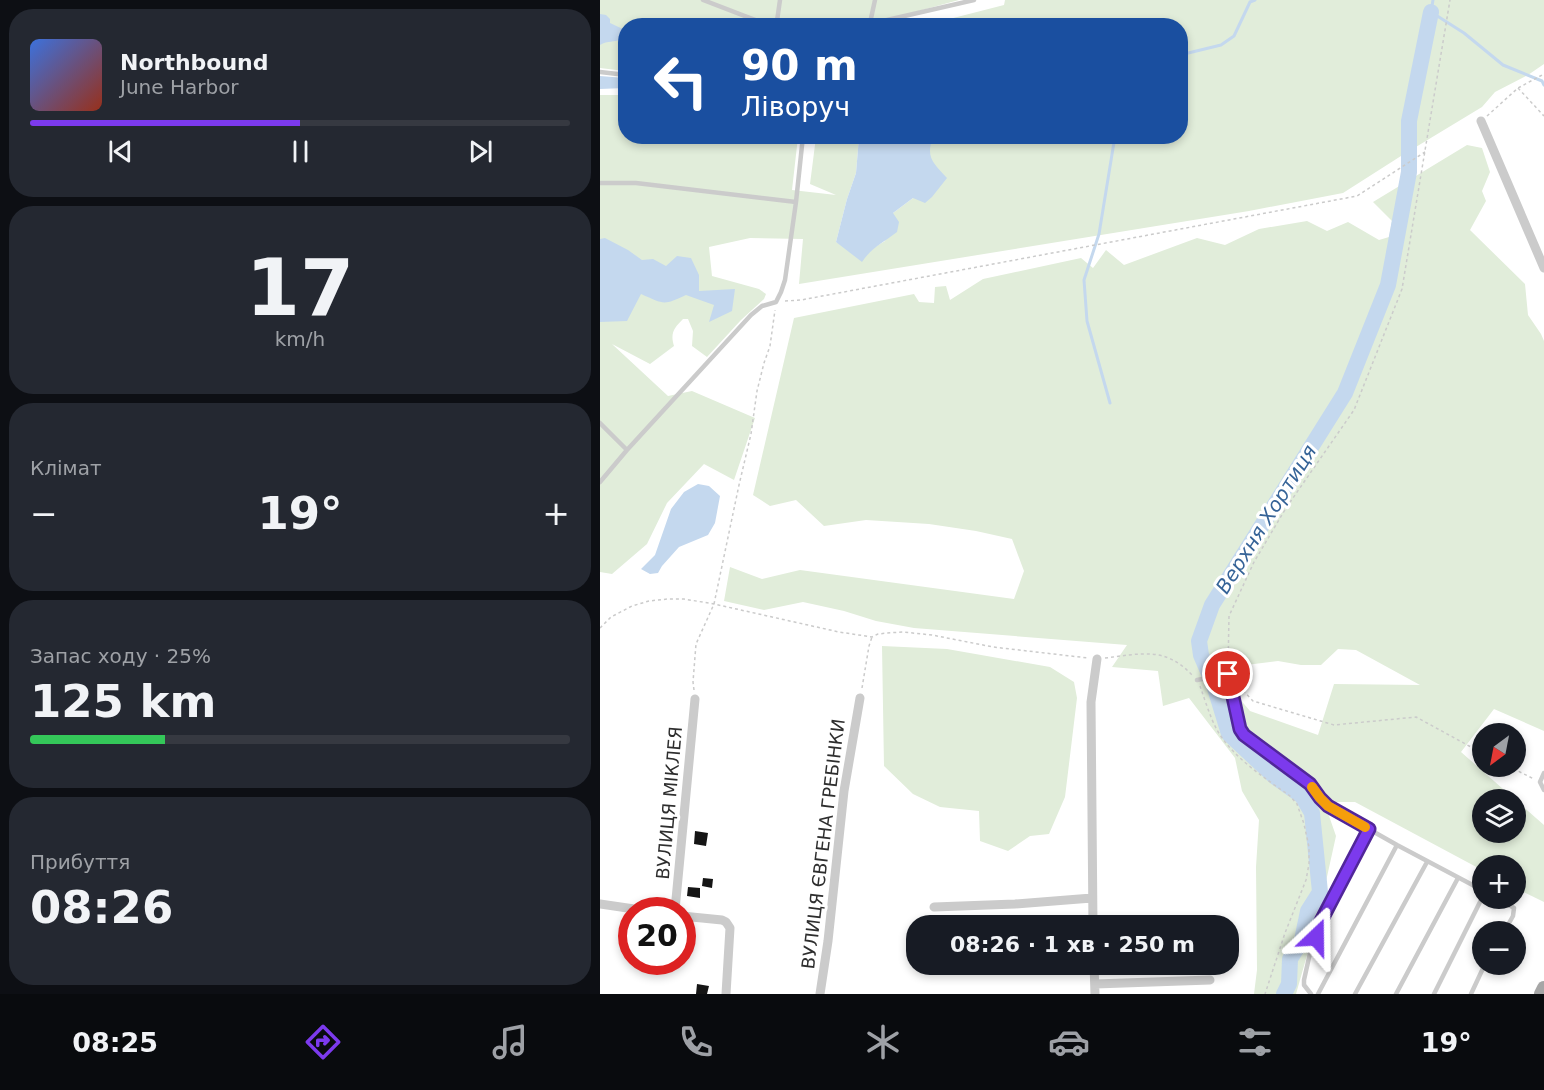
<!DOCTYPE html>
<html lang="uk">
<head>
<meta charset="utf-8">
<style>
  body { margin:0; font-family:"DejaVu Sans",sans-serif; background:#242831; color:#f1f3f6; height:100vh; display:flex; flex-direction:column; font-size:22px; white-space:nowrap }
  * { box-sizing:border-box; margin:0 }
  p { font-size:20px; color:#9ea1a6 }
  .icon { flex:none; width:33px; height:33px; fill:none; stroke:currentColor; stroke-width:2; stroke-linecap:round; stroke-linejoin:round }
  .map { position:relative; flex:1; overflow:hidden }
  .side { display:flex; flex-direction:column; gap:9px; padding:9px; background:#0d0f14; width:600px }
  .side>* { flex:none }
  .top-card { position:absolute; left:18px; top:18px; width:570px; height:126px; border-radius:24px; box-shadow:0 3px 9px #0003; background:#1a4fa0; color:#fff; overflow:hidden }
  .needle { width:39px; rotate:212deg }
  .buttons { position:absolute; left:872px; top:723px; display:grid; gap:12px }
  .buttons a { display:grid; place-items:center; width:54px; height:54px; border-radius:50%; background:#171b24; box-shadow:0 3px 9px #0003; font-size:30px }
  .speed { position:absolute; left:18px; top:897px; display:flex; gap:12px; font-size:30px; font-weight:700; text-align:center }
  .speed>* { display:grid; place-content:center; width:78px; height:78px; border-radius:50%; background:#171b24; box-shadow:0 3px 9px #0003; line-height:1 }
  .speed .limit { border:9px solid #d22; background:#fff; color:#111 }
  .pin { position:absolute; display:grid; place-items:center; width:51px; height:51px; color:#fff; margin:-26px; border:3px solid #fff; border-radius:50%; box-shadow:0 2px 6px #0007 }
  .me { position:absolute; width:66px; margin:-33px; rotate:23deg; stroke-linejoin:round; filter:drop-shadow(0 0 4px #0008) }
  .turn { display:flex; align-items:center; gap:21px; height:126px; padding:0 24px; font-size:27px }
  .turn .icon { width:78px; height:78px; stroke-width:2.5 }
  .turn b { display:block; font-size:42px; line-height:51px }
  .big { font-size:45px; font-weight:700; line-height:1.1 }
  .side .widget { flex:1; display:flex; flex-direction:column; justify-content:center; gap:9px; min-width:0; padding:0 21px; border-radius:24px; background:#242831 }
  .side .dial { align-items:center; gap:0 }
  .dial b { font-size:78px; line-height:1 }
  .song { display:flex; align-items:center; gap:18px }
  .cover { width:72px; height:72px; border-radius:9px; background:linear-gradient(135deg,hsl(220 70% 55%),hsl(10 70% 35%)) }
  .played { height:6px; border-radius:3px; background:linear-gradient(90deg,#7c3aed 50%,#363941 50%) }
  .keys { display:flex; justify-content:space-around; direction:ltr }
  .heat { display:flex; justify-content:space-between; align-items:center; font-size:33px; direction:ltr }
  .charge { height:9px; border-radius:4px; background:linear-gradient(90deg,#34c759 25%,#363941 0) }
  .trip { position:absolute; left:306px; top:915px; width:333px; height:60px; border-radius:24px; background:#171b24; box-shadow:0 3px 9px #0003; font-weight:700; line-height:60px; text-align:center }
  .menu { display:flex; height:96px; justify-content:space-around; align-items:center; background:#090b0e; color:#9ea1a6 }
  .menu .icon { width:42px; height:42px }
  .menu .current { color:#7c3aed }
  .menu b { font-size:27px; color:#f1f3f6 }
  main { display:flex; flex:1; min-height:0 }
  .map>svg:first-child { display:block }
</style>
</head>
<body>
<main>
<section class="side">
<div class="widget">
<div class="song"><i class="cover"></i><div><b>Northbound</b><p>June Harbor</p></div></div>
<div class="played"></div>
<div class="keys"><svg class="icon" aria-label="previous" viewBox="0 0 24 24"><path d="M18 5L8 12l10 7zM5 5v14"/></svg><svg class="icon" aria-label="pause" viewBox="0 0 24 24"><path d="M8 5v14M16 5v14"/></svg><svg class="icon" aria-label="next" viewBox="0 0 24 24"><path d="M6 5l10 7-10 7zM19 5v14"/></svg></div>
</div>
<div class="widget dial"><b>17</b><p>km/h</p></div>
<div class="widget"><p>Клімат</p>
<div class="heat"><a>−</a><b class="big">19°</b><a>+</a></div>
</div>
<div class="widget"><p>Запас ходу · 25%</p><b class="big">125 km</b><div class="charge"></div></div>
<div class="widget"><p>Прибуття</p><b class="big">08:26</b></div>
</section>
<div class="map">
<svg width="944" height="994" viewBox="0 0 944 994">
  <rect width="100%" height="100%" fill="#fff"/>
  <path fill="#e1edda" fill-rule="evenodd" d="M0 0H359L267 25 26 26 25 71 0 68Z
    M405 0H944V64L928 75 895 92 882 107 801 156 743 193 649 211 199 284 203 239 150 238 109 247 112 276 159 289 166 294 164 299 141 320 107 357 92 346 93 331 88 319H83C74 328 70 333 74 346L50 364 12 344 68 396 92 391 155 418 134 480 104 464 67 503 47 544 12 574 0 572V95H25L26 136 198 137 192 190 236 195 210 184 216 137H259L256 173 247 199 236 242 266 255 275 247 285 241 293 213 313 198 330 158 329 145 333 137 580 136V26L326 25 404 5Z
    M867 145 882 148 890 172 882 191 886 201 870 230 925 284 928 315 941 334 944 341V731L894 709 861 752 944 825V902L915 888V866H882V870L755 802H737L728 813 736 836 719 913 696 994H654L657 970 656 867 659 820 642 791 635 758 589 698 563 706 558 671 512 667 527 645 314 628 276 621 244 611 203 602 164 610 124 601 130 567 162 579 200 570 414 599 424 571 412 539 376 531 329 524 266 520 224 526 196 500 170 506 153 495 194 318 314 294 319 302 334 303 335 287 346 286 350 300 383 279 481 258 493 268 506 250 524 265 597 238 625 245 659 229 707 221 727 231 748 222 779 240 789 237 792 221 773 202ZM738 649 756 650 820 685 734 684 718 735 650 711 633 691 626 673 646 665 678 661 701 665H721ZM882 800H915V832H882Z
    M282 646 347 649 450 667 474 682 477 698 465 797 449 834 430 836 408 851 380 841 379 811 340 807 313 794 284 766Z"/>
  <path fill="#c4d8ee" d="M0 14 6 15 10 19V23L25 30V35H23L20 36 21 39C14 43 8 40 0 45Z
    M0 76 25 78V88L0 89Z
    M259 137H333C325 158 334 163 347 178L332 197 325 203 313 198 293 213 299 222 297 232C284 242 271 248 262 262L236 242 247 199 256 173Z
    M5 238 28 250 42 260 53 259 66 266 77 256 91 258 99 275V291L135 289 132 311 109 322 114 305 86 295C63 306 64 304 41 294L27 321 0 322V239Z
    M98 484 109 486 120 496 115 523 108 535 79 547 62 566 58 573 50 574 41 569 55 555 71 509 84 492Z"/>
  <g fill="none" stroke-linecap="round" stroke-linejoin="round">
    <path stroke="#c4d8ee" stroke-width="3" d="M833 0 831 12 864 33 903 65 942 81 944 85
      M580 55 621 45 634 36 650 2 655 0
      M510 403 487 321 484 280 499 234 515 136"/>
    <path stroke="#c4d8ee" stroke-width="16" d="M684 994 689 984 690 959 702 940 708 911 720 892 712 813 702 796 674 776 629 734 614 685 601 655 599 641 612 605 745 393 788 285 809 172V121L831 12"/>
  </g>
  <path fill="#151515" d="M95 831 108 833 106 846 94 844Z
    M103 878 113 879 112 888 102 886Z
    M88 887 100 888V898L87 896Z
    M97 984 109 986 107 994H96Z"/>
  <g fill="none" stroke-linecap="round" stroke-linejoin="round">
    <path stroke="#cbcbcb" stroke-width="1.5" stroke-dasharray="3 3" stroke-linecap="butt" d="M918 88 944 116
      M887 116 918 88 944 74
      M185 301 201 300 757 196 825 152
      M0 628 11 617 32 606 49 601 68 599H84L114 604 239 632 272 637 278 634 287 633 303 632 332 635 393 647 488 658
      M505 658C540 654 565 646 592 675
      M628 667 629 616 654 562 686 508 754 410 802 289 850 0
      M600 686C605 700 610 717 617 730 633 758 665 778 690 796L697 804 704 824 709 847V864L706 880 685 933 665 994
      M639 686 653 701 734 725 816 717 882 753
      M262 688 269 646 272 637
      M94 690 93 682 96 644 114 604 139 485 151 434 157 391 164 363 170 346 175 310
      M908 766 934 779"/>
    <path stroke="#cbcbcb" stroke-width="4.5" d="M103 0 171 26
      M270 23 275 0
      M178 26 177 21 180 0
      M261 26 374 0
      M0 72 26 75
      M0 183H36L196 202
      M0 423 27 450
      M0 482 27 450 151 315 162 306 176 302 181 292 185 280 196 202 203 136
      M597 680 628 674 640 729 644 735 710 784 720 798 728 806 797 845 882 890
      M944 773 940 782 944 790
      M898 898 914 908 913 916 904 932
      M711 994 704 985V980L710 953 721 921 769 829
      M718 994 797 845
      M755 994 827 862
      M796 994 858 878
      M834 994 882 898
      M871 994 885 964"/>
    <path stroke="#cbcbcb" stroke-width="9" d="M881 121 944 268
      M0 904 41 910
      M334 907 415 904 492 898
      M75 910 95 699
      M82 916 122 920 126 922 130 928 126 994
      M493 926 491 702 497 659
      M494 964 495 994
      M495 984 610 980
      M220 994 228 941 244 791 260 698"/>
    <path stroke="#a6a6a6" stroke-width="14" d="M941 994 944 988"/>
  </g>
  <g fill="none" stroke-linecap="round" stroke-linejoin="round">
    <defs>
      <path id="route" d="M628 674 640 729 644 735 710 784 720 798 728 806 769 829 721 921 716 937"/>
    </defs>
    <use href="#route" stroke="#51269a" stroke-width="15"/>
    <use href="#route" stroke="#7c3aed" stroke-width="10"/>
    <path stroke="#f59e0b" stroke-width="10" d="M712 787 720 798 728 806 765 827"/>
  </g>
  <g text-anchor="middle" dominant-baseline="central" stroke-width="6" stroke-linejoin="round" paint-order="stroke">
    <g font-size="18" fill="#2e2e2e" stroke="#fff">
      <text transform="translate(69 803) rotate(-85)">ВУЛИЦЯ МІКЛЕЯ</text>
      <text transform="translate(223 844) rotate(-83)">ВУЛИЦЯ ЄВГЕНА ГРЕБІНКИ</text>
    </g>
    <g font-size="20" font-style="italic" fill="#356397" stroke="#fff">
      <text transform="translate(666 519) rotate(-58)">Верхня Хортиця</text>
    </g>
  </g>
</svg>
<div class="buttons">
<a><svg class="needle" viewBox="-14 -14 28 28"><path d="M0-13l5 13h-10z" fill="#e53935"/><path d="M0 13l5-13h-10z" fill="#9ea1a6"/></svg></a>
<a><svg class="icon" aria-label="layers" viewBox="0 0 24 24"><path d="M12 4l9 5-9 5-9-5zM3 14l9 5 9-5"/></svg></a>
<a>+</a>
<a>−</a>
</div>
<div class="speed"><div class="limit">20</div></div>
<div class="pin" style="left:628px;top:674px;background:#d93025"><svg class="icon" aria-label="arrive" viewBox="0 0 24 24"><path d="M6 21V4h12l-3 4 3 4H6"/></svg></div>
<svg class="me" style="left:716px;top:937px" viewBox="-20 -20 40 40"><path d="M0-17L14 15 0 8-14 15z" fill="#7c3aed" stroke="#fff" stroke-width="4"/></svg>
<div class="trip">08:26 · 1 хв · 250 m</div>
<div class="top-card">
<div class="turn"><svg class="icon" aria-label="left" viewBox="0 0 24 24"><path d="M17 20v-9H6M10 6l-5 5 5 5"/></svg><div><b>90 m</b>Ліворуч</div></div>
</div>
</div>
</main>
<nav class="menu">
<b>08:25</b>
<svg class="icon current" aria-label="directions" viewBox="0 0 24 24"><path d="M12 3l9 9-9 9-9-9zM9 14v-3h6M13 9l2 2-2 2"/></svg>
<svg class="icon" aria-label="music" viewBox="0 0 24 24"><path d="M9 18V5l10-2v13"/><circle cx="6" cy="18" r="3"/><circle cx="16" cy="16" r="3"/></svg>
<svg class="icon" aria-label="phone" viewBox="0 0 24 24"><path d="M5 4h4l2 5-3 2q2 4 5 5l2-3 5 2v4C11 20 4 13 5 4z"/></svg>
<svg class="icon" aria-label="climate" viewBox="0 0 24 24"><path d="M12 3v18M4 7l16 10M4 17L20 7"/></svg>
<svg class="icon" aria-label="car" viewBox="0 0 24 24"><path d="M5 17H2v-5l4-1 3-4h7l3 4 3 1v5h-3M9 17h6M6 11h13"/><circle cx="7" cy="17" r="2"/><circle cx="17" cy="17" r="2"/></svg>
<svg class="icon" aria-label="filters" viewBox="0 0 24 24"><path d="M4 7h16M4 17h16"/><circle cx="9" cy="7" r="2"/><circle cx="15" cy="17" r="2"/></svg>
<b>19°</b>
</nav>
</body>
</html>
